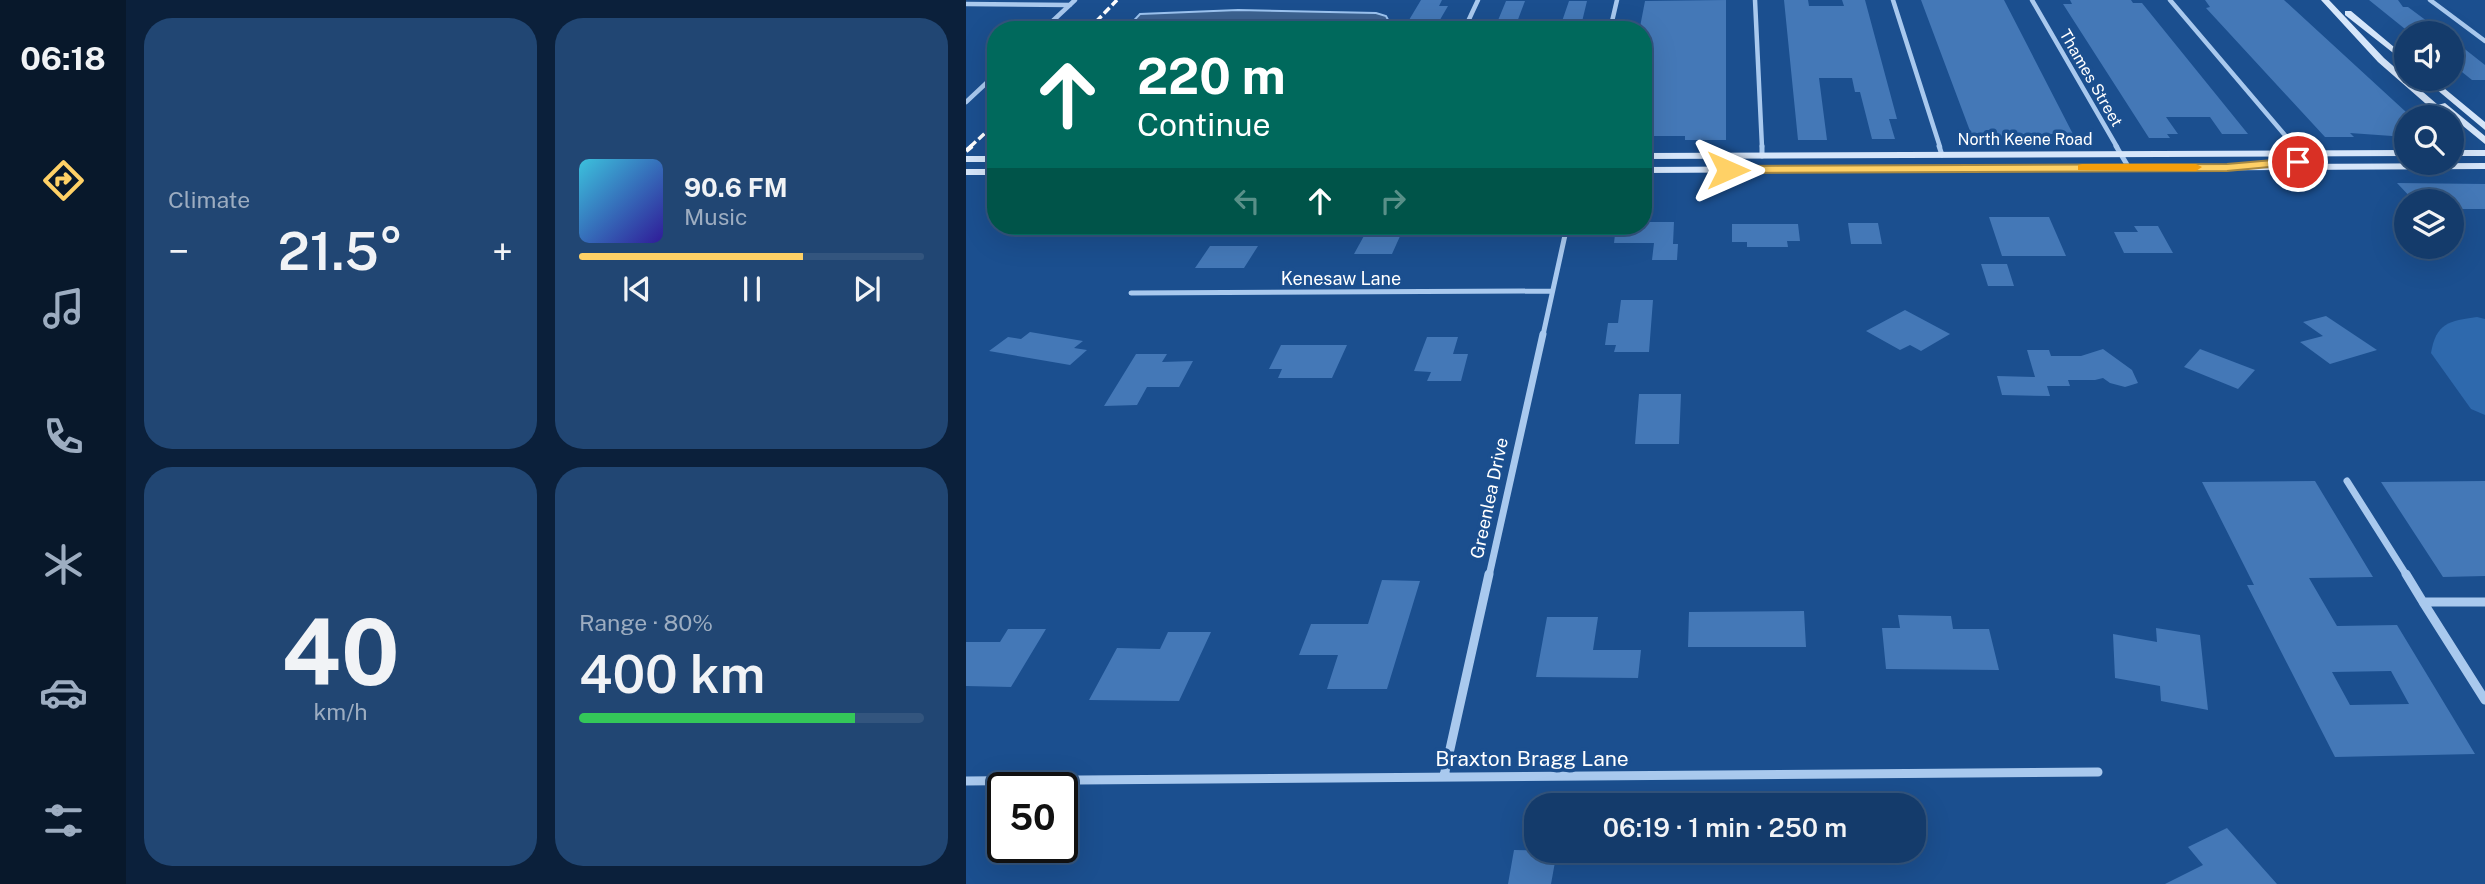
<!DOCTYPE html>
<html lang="en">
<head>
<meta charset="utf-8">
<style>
  body { margin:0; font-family:"Public Sans",sans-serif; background:#214673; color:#f1f3f6; height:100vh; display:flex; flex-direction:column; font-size:26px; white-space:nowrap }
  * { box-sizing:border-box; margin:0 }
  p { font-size:23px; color:#9dadc1 }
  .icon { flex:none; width:38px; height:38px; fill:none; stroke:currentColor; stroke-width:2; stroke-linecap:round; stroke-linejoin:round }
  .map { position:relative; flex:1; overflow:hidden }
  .drawer { display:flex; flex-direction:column; gap:18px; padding:18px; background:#0b203b; width:840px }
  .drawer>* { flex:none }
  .banner { position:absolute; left:21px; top:21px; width:665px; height:214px; border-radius:28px; box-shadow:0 7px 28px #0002,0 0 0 2px #33557e; background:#00695c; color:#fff; overflow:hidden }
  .buttons { position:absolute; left:1428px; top:21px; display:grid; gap:14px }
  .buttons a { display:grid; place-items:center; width:70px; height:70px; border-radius:50%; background:#143b6b; box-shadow:0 7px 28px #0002,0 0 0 2px #33557e; font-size:35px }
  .speed { position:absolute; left:21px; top:772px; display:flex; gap:14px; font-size:35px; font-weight:700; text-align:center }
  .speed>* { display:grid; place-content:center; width:91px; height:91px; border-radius:50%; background:#143b6b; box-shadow:0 7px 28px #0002,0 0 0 2px #33557e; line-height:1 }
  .speed .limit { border:4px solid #111; border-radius:10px; background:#fff; color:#111 }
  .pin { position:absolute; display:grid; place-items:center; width:60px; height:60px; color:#fff; margin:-30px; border:4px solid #fff; border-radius:50%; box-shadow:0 2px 7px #0007 }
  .me { position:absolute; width:77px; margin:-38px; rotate:90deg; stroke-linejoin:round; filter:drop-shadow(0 0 5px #0008) }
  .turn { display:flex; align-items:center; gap:24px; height:147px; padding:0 35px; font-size:32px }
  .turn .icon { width:91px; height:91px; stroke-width:2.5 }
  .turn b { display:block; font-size:49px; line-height:60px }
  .lanes { display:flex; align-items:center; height:66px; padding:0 35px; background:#0003; justify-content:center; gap:35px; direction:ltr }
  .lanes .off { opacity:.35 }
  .big { font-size:52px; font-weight:600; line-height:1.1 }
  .drawer .widget { flex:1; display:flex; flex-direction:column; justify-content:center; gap:10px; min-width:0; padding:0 24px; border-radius:28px; background:#214673 }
  .drawer .dial { align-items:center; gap:0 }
  .dial b { font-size:91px; line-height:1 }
  .song { display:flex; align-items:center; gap:21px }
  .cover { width:84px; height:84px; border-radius:10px; background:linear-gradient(135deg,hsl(190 70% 55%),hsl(250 70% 35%)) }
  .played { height:7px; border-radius:4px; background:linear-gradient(90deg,#ffd166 65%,#33557e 65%) }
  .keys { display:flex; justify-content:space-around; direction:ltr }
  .heat { display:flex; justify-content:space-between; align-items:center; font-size:38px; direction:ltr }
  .charge { height:10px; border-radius:5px; background:linear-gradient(90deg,#34c759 80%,#33557e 0) }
  .drawer .tiles { flex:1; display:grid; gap:18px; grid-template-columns:repeat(2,1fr) }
  .trip { position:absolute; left:558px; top:793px; width:402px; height:70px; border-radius:28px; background:#143b6b; box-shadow:0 7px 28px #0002,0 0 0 2px #33557e; font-weight:600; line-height:70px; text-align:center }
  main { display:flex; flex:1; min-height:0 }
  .dock { display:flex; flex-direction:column; width:126px; justify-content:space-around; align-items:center; background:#08182b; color:#9dadc1 }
  .dock .icon { width:49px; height:49px }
  .dock .on { color:#ffd166 }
  .dock b { font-size:32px; color:#f1f3f6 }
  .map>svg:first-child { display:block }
</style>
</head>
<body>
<main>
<nav class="dock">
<b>06:18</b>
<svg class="icon on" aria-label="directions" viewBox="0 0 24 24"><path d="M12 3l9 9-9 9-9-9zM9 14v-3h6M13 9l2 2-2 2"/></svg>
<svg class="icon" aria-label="music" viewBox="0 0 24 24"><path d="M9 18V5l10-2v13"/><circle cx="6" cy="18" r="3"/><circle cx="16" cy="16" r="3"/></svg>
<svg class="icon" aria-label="phone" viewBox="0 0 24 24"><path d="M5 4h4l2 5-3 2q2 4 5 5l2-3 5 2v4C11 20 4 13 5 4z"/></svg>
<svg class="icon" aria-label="climate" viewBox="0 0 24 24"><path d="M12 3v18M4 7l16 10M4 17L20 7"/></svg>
<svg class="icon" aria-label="car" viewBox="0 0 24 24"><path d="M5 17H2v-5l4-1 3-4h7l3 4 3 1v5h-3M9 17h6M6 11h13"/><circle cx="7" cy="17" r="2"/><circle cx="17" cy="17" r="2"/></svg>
<svg class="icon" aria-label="filters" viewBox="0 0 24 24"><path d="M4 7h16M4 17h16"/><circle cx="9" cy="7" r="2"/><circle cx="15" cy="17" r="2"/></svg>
</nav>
<section class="drawer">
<div class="tiles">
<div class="widget"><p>Climate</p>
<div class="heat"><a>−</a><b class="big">21.5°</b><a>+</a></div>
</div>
<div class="widget">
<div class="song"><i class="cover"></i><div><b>90.6 FM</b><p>Music</p></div></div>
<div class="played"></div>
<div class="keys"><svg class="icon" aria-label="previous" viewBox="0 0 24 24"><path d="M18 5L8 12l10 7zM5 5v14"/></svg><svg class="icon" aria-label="pause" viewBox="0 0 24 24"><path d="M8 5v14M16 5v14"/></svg><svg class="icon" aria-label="next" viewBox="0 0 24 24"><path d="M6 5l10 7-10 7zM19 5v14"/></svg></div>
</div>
<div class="widget dial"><b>40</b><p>km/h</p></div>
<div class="widget"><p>Range · 80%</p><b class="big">400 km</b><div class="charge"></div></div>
</div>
</section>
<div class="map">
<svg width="1519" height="884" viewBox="0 0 1519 884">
  <rect width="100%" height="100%" fill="#1b4f8f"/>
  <path fill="#2e69ad" d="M1511 317 1519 319V415L1505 409 1465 353C1470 323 1483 321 1511 317Z"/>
  <path fill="#3c6290" stroke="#9cc4f0" stroke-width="2" d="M272 10 410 13 420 16 426 27 425 30H159L174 14Z"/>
  <path fill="#4478b7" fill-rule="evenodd" d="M455 0H476L473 6H482L468 30H437Z
    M760 0V140H719V136H677V27H674L679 1Z
    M818 0H842L843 6H878L876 0H899L931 119H923L929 139H906L894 92H889L886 78H853L861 140H832Z
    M955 0H1038L1109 138H1090L1087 134 1052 135 1054 139H1007Z
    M1104 0H1165L1167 3H1176L1282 134H1256L1244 117H1200L1212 134H1201L1204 138H1183L1097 4H1106Z
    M1239 0H1318L1440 112V137L1384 133 1388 137H1359L1240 8 1244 7Z
    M1403 0H1432L1437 7H1442L1477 33H1444Z
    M540 1H559L548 30H528Z
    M603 1H621L614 30H593Z
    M1486 39 1519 65V80H1506L1486 64Z
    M1431 183 1519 184V209H1486V201H1448Z
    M1023 217H1083L1100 256H1036Z
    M677 222H708L707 244H712L711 260H686L688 243H648L650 226H677Z
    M882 223H912L916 244H885Z
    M766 224H832L834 241H821L822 247H781V242H766Z
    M412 226H431L427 234H435L426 254H388L399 234H407Z
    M1168 226H1192L1207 253H1158L1148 232H1172Z
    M244 246H292L278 268H229Z
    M1015 264H1041L1048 286H1022Z
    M655 300H687L683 352H648L650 345H639L642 323H652Z
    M939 310 984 334 955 351 944 345 934 350 900 331Z
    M1360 316 1411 350 1364 364 1334 342 1357 336 1337 322Z
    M64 332 117 341 108 348 121 350 104 365 23 351 42 337 55 339Z
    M461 337H492L487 354H502L495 381H461L465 372 448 371Z
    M315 345H381L366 378H312L316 369H303Z
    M1137 349 1166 370 1172 383 1159 387 1144 383 1137 378 1129 380H1102L1104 386H1081L1084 396 1036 395 1031 376 1069 377 1061 350H1083L1085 356H1115Z
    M1234 349 1289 370 1272 389 1218 367Z
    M170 354H201L196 362 227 361 213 387H181L171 405 138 406Z
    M673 394H715L713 444H669Z
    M1349 481 1407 577 1343 578 1371 626 1431 625 1509 754 1369 757 1281 585H1288L1236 482ZM1425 671 1443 704 1384 705 1366 672Z
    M1519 481V576L1477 577 1415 482Z
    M416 580 454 581 421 689H361L372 655H333L345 624H402Z
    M838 611 840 647H722L723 612Z
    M932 615 985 616 987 629H1023L1033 670 920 669 916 628H934Z
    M581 617H632L627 650H675L672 678 570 677Z
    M1190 628 1234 635 1242 710 1195 701 1194 686 1149 678 1147 634 1191 642Z
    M42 629H80L45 687 0 686V642H34Z
    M202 632H245L213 701 123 700 151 648 194 649Z
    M1261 828 1311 884H1199L1237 865 1222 847Z
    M548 850 591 851 585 884H542Z"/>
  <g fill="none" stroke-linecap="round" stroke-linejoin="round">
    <path stroke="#a9c9ee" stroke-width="4.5" d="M789 0 796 147
      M927 0 974 147
      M1066 0 1151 147
      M1204 0 1329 147
      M1464 0 1519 41
      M0 4 104 5
      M77 30 109 0
      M498 30 512 0
      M644 30 651 0
      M0 102 30 74"/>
    <path stroke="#a9c9ee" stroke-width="5" d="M796 146V156
      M973 146 976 155
      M1150 146 1163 168
      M1328 146 1334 153
      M165 293 585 291
      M577 335 601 226"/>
    <path stroke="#a9c9ee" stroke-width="7" d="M1381 481 1441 576
      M523 576 577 334"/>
    <path stroke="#a9c9ee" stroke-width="9" d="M1440 574 1457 602
      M1519 602H1457L1519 700
      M478 776 523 574
      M0 781 1132 772"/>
    <path fill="#d6e6fa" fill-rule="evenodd" d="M1355 0H1363L1418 58 1472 105 1479 103 1519 136V144L1486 117H1475L1412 62Z
      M1379 11H1385L1440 57V63L1379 15Z
      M1458 79H1467L1519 122V130Z
      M1440 150V156L677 159V153Z
      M1486 150H1519V156H1486Z
      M0 156H30V162H0Z
      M1519 163V169L677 173V167Z
      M0 169H30V175H0Z"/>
    <path stroke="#fff" stroke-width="3.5" stroke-dasharray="8 3.5" stroke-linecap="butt" d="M122 30 151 0
      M4 147 30 123"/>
    <path stroke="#fff" stroke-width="4.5" stroke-dasharray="10 4.5" stroke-linecap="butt" d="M0 151 6 146"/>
  </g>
  <path fill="#ffd166" stroke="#a68842" stroke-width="2" d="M1332 158 1337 162 1336 164 1261 171 762 173 756 170 762 166 1261 164Z"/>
  <path fill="#f59e0b" d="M1116 164H1230L1236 167 1230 171 1112 170V165Z"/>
  <g text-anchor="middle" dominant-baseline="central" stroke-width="7" stroke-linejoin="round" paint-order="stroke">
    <g font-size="16" fill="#fff" stroke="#1b4f8f">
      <text transform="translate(1125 78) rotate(60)">Thames Street</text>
      <text x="1059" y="139">North Keene Road</text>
    </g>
    <g font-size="18" fill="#fff" stroke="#1b4f8f">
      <text x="375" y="278">Kenesaw Lane</text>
      <text transform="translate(523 498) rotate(-78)">Greenlea Drive</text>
    </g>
    <g font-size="21" fill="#fff" stroke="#1b4f8f">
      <text x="566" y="758">Braxton Bragg Lane</text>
    </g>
  </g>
</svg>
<div class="buttons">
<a><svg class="icon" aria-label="sound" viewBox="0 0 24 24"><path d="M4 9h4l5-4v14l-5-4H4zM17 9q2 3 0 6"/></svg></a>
<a><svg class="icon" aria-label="search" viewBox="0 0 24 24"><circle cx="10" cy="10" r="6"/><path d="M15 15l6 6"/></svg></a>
<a><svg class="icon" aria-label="layers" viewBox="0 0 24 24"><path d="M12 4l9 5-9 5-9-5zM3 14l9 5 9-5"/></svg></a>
</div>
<div class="speed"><div class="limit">50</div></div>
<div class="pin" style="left:1332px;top:162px;background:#d93025"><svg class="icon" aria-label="arrive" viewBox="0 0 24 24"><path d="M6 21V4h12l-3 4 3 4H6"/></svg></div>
<svg class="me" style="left:762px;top:170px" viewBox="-20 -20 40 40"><path d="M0-17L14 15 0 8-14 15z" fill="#ffd166" stroke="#fff" stroke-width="4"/></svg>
<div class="trip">06:19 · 1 min · 250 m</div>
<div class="banner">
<div class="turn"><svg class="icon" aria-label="ahead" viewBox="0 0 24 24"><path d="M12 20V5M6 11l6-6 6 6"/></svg><div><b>220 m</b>Continue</div></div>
<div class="lanes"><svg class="icon off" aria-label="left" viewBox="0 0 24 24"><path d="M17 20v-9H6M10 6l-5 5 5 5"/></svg><svg class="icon" aria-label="ahead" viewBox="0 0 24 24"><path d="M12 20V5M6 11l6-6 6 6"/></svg><svg class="icon off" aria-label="right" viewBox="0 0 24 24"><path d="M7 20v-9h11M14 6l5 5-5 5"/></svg></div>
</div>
</div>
</main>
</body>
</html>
